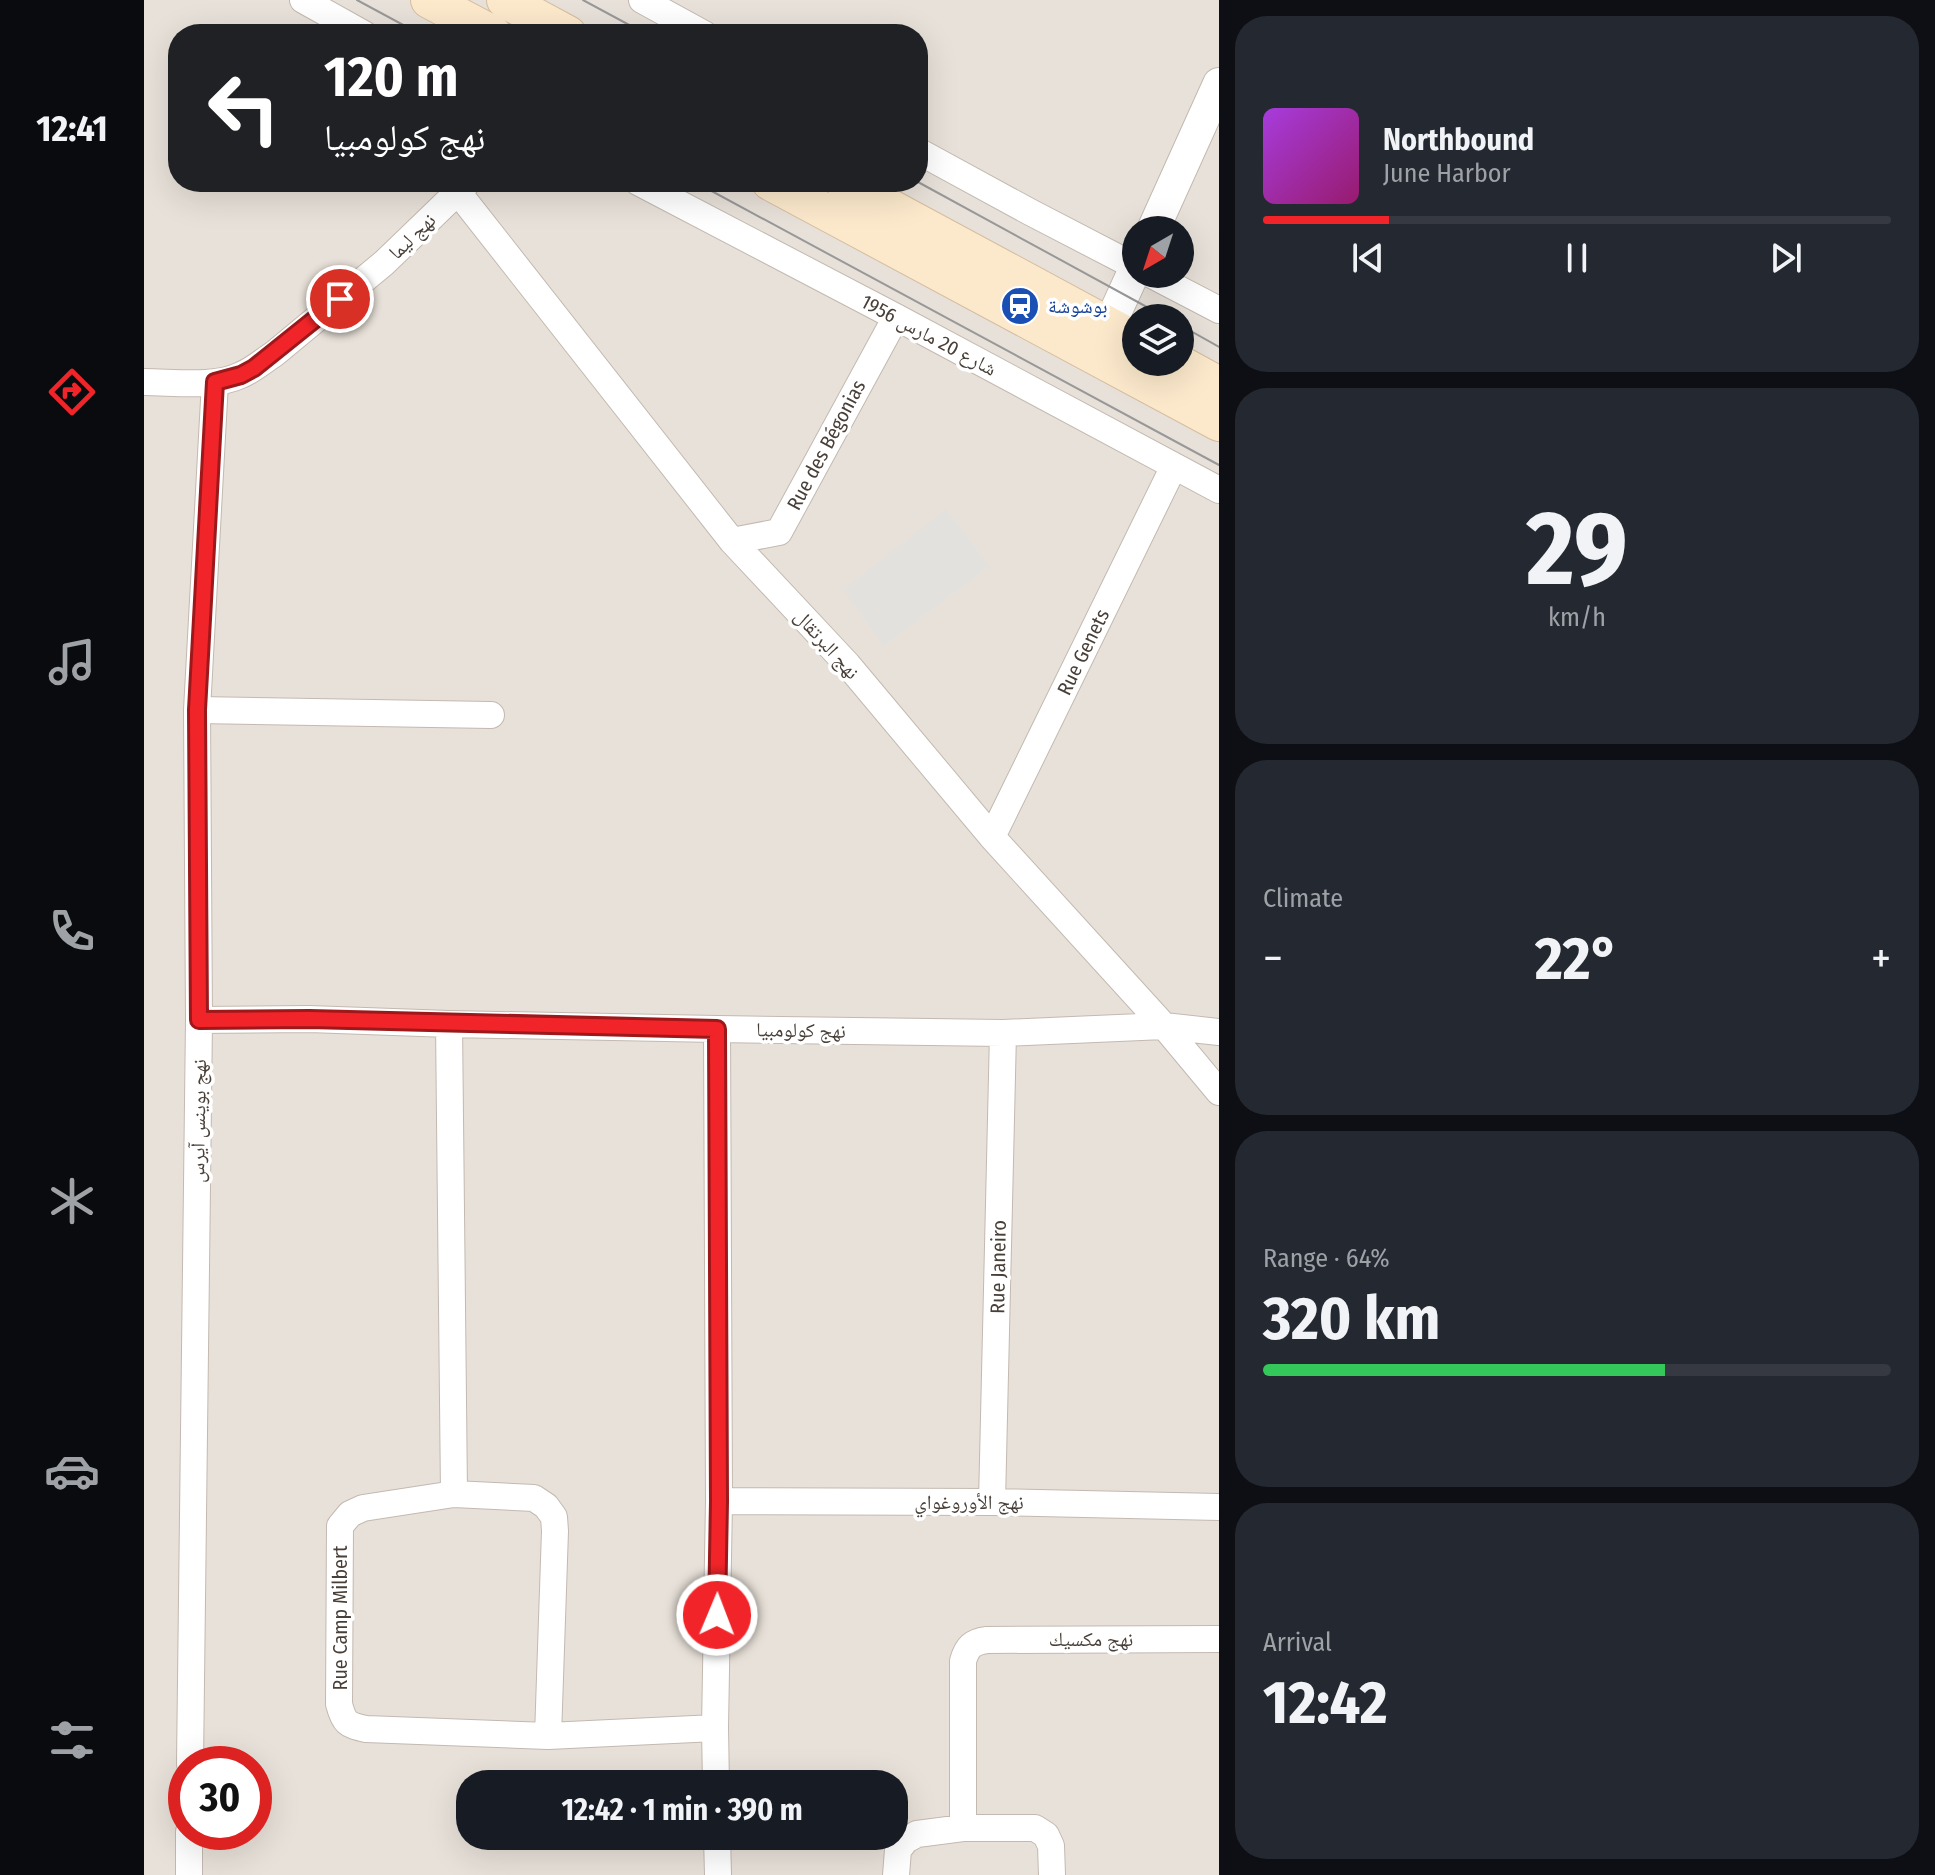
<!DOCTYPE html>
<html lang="en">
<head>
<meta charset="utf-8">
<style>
  body { margin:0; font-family:"Fira Sans Condensed","Noto Naskh Arabic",sans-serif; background:#242831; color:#f1f3f6; height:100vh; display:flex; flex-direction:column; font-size:30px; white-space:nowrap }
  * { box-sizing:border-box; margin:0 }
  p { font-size:26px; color:#9ea1a6 }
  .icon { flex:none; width:44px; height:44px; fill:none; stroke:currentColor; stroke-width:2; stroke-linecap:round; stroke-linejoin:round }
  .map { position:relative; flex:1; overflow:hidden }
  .drawer { display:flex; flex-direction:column; gap:16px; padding:16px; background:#0d0f14; width:716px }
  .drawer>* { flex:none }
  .banner { position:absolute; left:24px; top:24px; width:760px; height:168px; border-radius:32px; box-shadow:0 8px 32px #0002; background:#202124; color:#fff; overflow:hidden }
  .needle { width:52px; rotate:219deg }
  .controls { position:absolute; left:978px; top:216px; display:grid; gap:16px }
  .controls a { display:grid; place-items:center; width:72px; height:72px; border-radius:50%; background:#171b24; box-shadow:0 8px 32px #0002; font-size:40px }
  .speed { position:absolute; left:24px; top:1746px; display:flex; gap:16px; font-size:40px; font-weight:700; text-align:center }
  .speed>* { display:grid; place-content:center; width:104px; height:104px; border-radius:50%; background:#171b24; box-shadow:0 8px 32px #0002; line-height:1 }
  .speed .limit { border:12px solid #d22; background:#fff; color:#111 }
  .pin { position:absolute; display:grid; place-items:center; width:68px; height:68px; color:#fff; margin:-34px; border:4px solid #fff; border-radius:50%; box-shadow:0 2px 8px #0007 }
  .me { position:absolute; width:88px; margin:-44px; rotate:1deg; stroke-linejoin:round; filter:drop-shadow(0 0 6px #0008) }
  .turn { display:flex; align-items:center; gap:28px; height:168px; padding:0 24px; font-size:36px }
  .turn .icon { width:104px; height:104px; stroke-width:2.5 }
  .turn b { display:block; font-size:56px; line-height:68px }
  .big { font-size:60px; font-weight:700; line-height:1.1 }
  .drawer .card { flex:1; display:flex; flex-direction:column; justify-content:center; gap:12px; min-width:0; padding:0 28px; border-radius:32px; background:#242831 }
  .drawer .dial { align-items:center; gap:0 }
  .dial b { font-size:104px; line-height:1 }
  .song { display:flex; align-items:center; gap:24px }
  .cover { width:96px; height:96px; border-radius:12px; background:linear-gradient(135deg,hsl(280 70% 55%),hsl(320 70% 35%)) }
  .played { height:8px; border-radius:4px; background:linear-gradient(90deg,#f12529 20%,#363941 20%) }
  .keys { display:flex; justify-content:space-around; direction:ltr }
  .heat { display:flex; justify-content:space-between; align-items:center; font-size:44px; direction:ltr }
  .charge { height:12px; border-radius:6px; background:linear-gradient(90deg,#34c759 64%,#363941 0) }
  .trip { position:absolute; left:312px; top:1770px; width:452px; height:80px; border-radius:32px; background:#171b24; box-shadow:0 8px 32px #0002; font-weight:700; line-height:80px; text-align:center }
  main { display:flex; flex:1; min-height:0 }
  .menu { display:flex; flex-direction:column; width:144px; justify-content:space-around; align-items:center; background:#090b0e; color:#9ea1a6 }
  .menu .icon { width:56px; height:56px }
  .menu .current { color:#f12529 }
  .menu b { font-size:36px; color:#f1f3f6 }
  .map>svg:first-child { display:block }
</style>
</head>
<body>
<main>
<nav class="menu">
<b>12:41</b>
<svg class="icon current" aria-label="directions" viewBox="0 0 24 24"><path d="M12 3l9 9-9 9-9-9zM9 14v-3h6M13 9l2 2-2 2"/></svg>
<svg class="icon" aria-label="music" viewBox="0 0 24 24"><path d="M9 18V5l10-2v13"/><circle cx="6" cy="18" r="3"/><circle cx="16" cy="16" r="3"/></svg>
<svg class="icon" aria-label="phone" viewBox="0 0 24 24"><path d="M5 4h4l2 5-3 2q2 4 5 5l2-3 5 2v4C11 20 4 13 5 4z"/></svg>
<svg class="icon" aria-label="climate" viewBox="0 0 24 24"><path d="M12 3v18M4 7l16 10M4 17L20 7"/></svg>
<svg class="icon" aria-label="car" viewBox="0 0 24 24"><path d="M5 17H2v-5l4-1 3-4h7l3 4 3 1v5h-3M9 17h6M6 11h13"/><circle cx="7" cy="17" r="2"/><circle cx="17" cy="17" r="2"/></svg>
<svg class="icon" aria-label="filters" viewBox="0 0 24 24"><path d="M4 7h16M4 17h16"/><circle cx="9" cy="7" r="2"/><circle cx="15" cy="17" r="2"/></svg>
</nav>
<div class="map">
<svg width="1075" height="1875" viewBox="0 0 1075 1875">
  <rect width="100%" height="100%" fill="#f4f0ea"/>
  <path fill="#e8e1d9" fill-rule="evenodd" d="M0 0H1075V1875H0ZM34 34H774V182H34ZM992 230H1036V274H992ZM992 318H1036V362H992ZM42 1764H110V1832H42ZM326 1784H750V1836H326Z"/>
  <path fill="#e3e1de" d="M802 509 845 566 740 646 699 590Z"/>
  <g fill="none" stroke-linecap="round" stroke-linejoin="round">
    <defs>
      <path id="minor" d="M159 0 220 34
        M498 0 560 34
        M774 151 886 212 992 267
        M306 182 588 541 704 665 848 837 1020 1026 1075 1092
        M494 182 752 317 1075 490
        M1006 274 1075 310
        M0 382C30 382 70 388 97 375 109 370 119 361 130 354L240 263 324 182
        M588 541 635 532 752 317
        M53 710 347 715
        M848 837 1030 466
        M55 1020 165 1019 305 1024 573 1029 859 1033 1020 1026 1075 1032
        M305 1024 310 1494
        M575 1501 848 1502 1075 1507
        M848 1502 859 1033
        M404 1736 411 1531 410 1517 402 1506 390 1498 310 1494 219 1508 206 1514 196 1526 195 1704C200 1723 203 1725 222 1729L404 1736 571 1728
        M46 1764 55 1020 53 710 71 382
        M572 1784 571 1728 575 1501 573 1029
        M819 1828V1661C823 1647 828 1642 843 1640L1075 1639
        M573 1836 574 1875
        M45 1875V1832
        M752 1875 754 1850 762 1840 773 1834 819 1828H891L902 1835 907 1846 908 1875"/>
      <path id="tertiary" d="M1009 230 1075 84
        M955 348 992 267"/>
      <path id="secondary" d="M285 0 349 34
        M361 0 424 34
        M626 182 1075 423
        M699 182 992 340
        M1033 362 1075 385"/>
    </defs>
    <use href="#minor" stroke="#c3b9b0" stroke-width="28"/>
    <use href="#tertiary" stroke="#c3b9b0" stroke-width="34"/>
    <use href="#secondary" stroke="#d5bd9e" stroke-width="38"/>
    <use href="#minor" stroke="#fff" stroke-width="26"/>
    <use href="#tertiary" stroke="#fff" stroke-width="32"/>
    <use href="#secondary" stroke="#fce9cc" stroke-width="36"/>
    <path stroke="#989898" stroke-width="2" d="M213 0 276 34
      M439 0 502 34
      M551 182 1075 465
      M774 182 1023 318
      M1036 325 1075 347"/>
  </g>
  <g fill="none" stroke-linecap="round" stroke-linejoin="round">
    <defs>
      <path id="route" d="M196 299 110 368 97 375 71 382 53 710 55 1020 165 1019 573 1029 575 1501 573 1615"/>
    </defs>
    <use href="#route" stroke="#9d181b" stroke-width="20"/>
    <use href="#route" stroke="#f12529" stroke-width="14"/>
  </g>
  <defs>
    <symbol id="station-disc" viewBox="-11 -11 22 22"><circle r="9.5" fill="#1a4fb4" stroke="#fff"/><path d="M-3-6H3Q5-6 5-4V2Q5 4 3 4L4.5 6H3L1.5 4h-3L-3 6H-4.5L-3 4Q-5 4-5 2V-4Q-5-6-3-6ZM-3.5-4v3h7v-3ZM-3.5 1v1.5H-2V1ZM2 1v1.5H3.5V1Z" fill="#fff"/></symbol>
  </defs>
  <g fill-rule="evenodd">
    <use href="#station-disc" x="854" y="284" width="44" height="44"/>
  </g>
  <g text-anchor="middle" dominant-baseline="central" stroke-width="7" stroke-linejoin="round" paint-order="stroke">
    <g font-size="20" fill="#483f38" stroke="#fff">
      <text transform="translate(268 236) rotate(-44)">نهج ليما</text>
      <text transform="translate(785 335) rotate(28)">شارع 20 مارس 1956</text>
      <text transform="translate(682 445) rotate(-62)">Rue des Bégonias</text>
      <text transform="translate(683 644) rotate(48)">نهج البرتقال</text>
      <text transform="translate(939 652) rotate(-64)">Rue Genets</text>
      <text transform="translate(657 1030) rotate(1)">نهج كولومبيا</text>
      <text transform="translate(54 1121) rotate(-89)">نهج بوينس آيرس</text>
      <text transform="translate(854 1267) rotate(-89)">Rue Janeiro</text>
      <text x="825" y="1502">نهج الأوروغواي</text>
      <text transform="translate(196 1618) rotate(-90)">Rue Camp Milbert</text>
      <text x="947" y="1639">نهج مكسيك</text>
    </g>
    <g font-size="20" fill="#164399" stroke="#fff" text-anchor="start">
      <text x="904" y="306">بوشوشة</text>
    </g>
  </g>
</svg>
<div class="controls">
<a><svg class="needle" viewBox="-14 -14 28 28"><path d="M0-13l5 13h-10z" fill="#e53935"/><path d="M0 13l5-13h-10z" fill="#9ea1a6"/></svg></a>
<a><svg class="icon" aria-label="layers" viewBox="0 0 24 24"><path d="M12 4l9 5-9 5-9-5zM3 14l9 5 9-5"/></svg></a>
</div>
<div class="speed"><div class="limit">30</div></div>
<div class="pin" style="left:196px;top:299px;background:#d93025"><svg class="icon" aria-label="arrive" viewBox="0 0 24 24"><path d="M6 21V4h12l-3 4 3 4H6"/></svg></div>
<svg class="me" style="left:573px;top:1615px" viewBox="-20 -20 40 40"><circle r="17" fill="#f12529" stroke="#fff" stroke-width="3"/><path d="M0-11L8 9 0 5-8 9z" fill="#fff"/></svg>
<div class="trip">12:42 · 1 min · 390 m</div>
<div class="banner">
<div class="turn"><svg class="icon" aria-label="left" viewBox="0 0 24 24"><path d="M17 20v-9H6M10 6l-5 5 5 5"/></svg><div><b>120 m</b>نهج كولومبيا</div></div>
</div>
</div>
<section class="drawer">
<div class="card">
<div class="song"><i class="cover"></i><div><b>Northbound</b><p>June Harbor</p></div></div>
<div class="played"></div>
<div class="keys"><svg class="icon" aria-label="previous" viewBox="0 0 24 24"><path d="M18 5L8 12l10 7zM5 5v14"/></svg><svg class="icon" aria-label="pause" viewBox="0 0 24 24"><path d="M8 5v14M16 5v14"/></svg><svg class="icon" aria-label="next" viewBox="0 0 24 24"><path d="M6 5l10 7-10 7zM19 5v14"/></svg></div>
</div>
<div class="card dial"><b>29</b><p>km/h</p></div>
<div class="card"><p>Climate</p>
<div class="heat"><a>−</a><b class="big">22°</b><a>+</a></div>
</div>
<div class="card"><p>Range · 64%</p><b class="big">320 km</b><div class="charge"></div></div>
<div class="card"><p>Arrival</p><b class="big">12:42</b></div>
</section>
</main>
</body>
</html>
